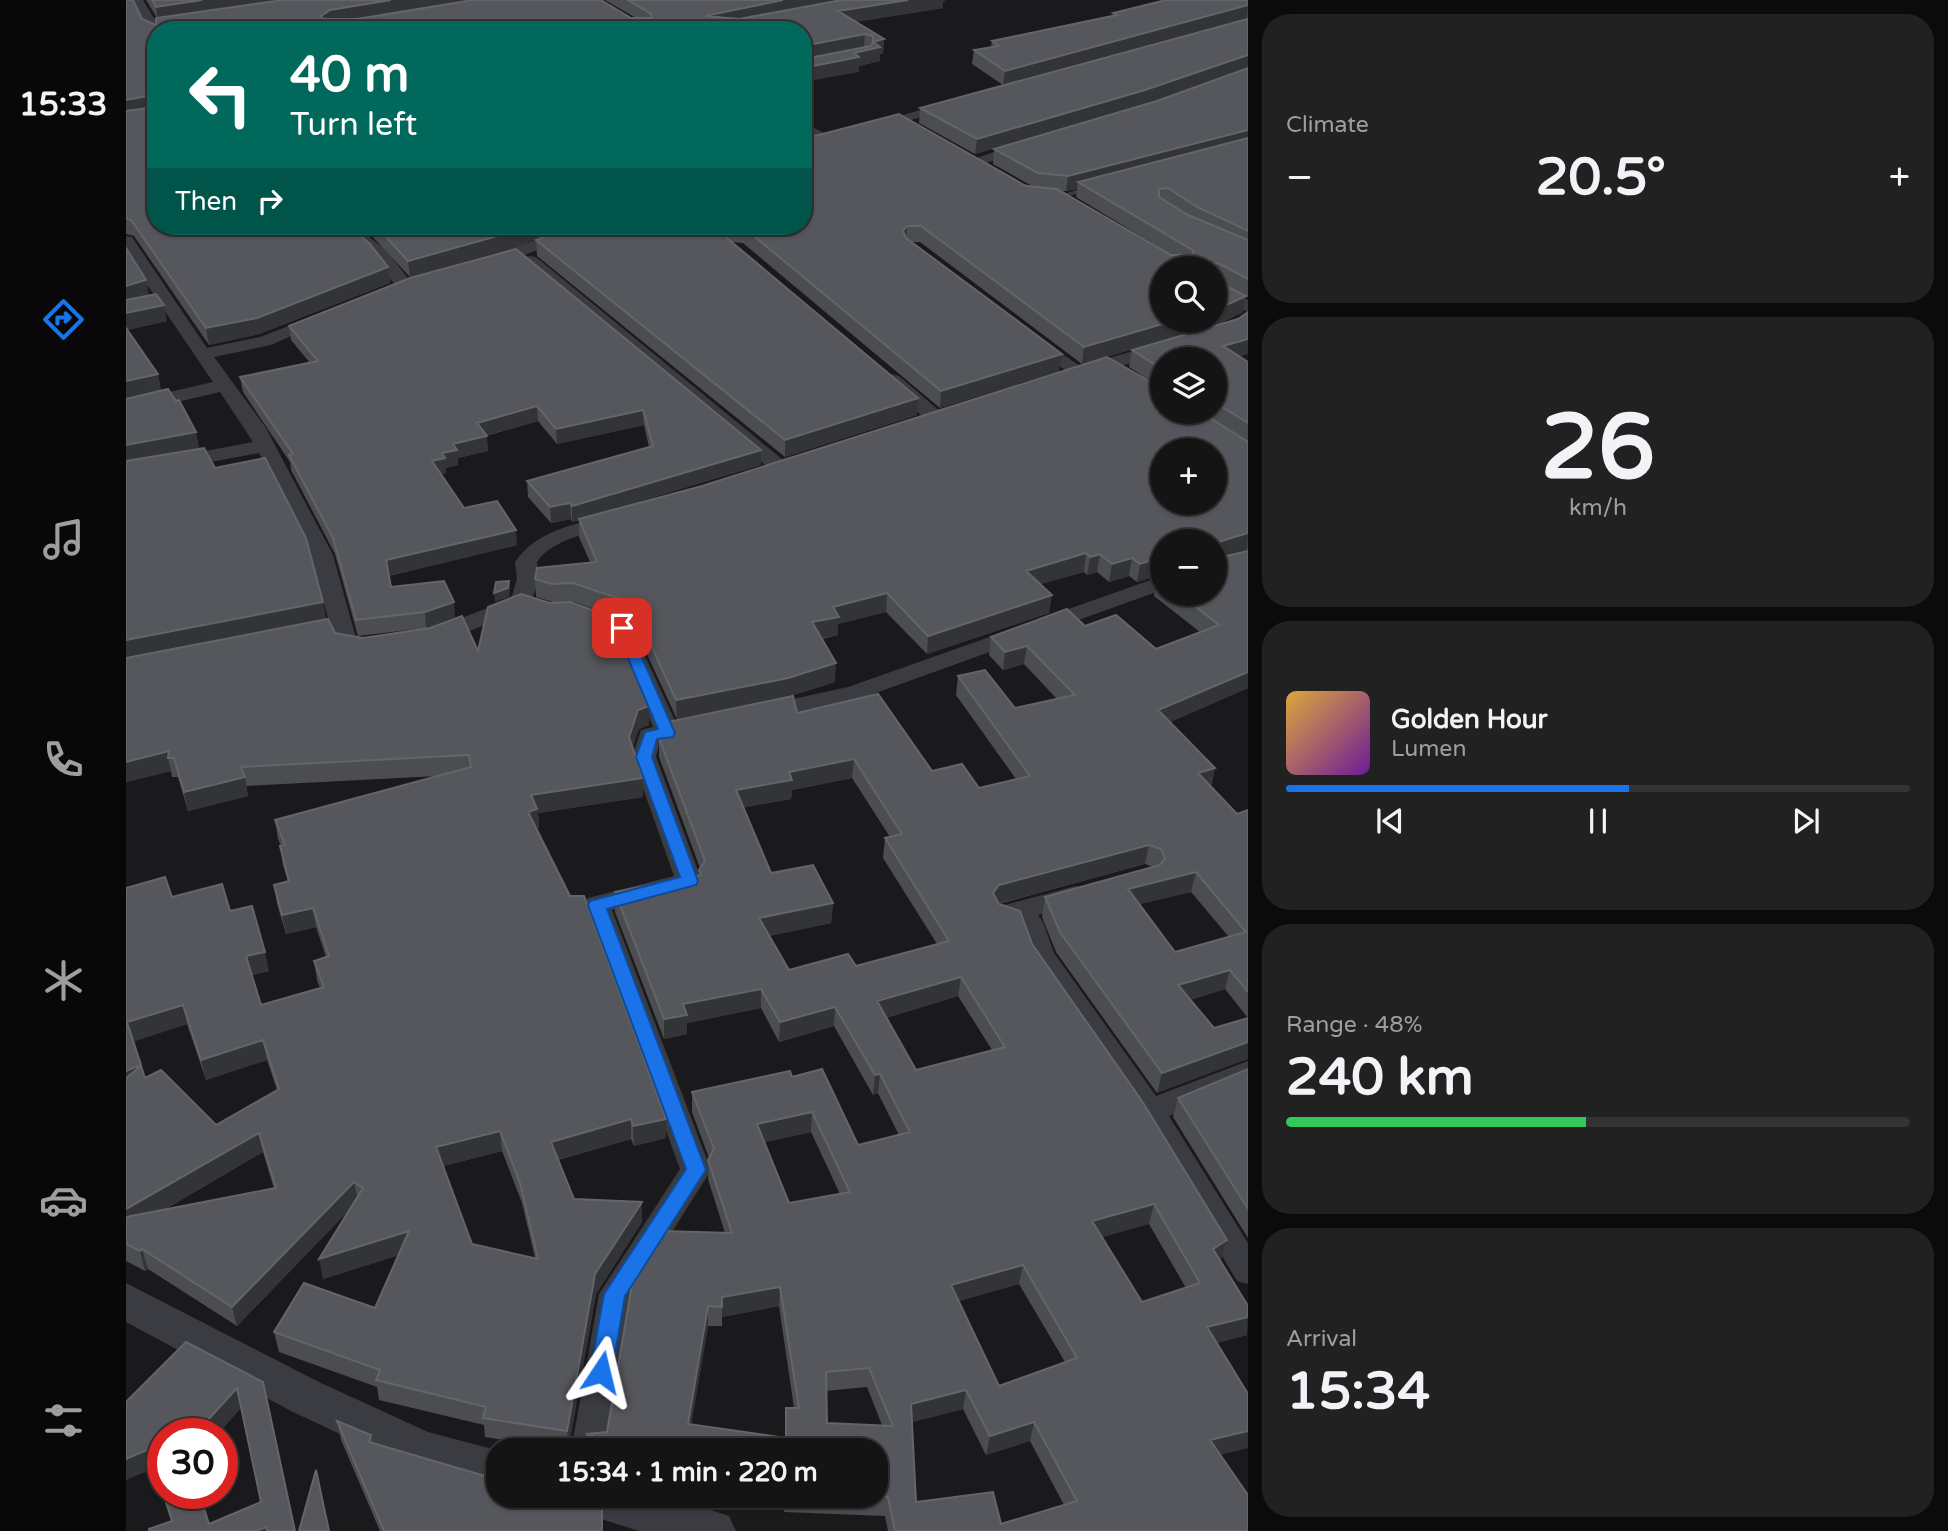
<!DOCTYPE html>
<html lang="en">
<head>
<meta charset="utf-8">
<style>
  body { margin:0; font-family:"Varela Round",sans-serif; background:#212122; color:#f1f3f6; height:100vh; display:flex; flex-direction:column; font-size:26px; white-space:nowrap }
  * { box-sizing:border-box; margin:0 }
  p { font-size:23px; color:#9d9ea0 }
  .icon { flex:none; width:38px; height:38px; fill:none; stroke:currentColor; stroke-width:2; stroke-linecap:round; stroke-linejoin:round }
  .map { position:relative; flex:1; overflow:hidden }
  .drawer { display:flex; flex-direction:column; gap:14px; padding:14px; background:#0b0b0c; width:700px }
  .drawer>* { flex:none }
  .top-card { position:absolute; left:21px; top:21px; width:665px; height:214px; border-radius:28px; box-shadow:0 2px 5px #0004,0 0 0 2px #333334; background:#00695c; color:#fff; overflow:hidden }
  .fabs { position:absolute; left:1024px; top:256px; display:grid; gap:14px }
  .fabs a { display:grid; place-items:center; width:77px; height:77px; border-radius:50%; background:#141415; box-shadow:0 2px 5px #0004,0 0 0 2px #333334; font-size:35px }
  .speed { position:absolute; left:21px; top:1418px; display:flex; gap:14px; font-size:35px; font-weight:700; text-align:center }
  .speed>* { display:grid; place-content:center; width:91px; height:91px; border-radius:50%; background:#141415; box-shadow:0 2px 5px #0004,0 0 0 2px #333334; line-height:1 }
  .speed .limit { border:10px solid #d22; background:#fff; color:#111 }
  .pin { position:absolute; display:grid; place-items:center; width:60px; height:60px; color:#fff; margin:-30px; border-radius:14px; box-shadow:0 4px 10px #0006 }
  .me { position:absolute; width:77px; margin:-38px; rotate:10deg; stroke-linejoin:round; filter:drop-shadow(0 0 5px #0008) }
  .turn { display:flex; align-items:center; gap:24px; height:147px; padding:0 28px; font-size:32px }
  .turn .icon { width:91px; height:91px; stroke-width:2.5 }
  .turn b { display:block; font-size:49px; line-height:60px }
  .then { display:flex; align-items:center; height:66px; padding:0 28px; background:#0003; gap:14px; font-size:26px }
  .big { font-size:52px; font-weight:700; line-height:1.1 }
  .drawer .card { flex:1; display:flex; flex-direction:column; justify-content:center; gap:10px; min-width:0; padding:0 24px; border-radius:28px; background:#212122 }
  .drawer .dial { align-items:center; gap:0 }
  .dial b { font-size:91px; line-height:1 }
  .song { display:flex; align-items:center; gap:21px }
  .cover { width:84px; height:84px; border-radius:10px; background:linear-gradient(135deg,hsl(40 70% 55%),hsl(280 70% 35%)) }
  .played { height:7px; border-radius:4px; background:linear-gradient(90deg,#1a73e8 55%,#333334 55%) }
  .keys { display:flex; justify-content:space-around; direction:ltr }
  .heat { display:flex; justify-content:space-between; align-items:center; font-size:38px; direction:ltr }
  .charge { height:10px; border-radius:5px; background:linear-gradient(90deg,#34c759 48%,#333334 0) }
  .trip { position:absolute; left:360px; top:1438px; width:402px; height:70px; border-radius:28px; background:#141415; box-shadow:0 2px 5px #0004,0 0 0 2px #333334; font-weight:700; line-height:70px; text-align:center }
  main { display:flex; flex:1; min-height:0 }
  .tab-bar { display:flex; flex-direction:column; width:126px; justify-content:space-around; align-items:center; background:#080808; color:#9d9ea0 }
  .tab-bar .icon { width:49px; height:49px }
  .tab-bar .selected { color:#1a73e8 }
  .tab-bar b { font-size:32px; color:#f1f3f6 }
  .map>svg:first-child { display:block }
</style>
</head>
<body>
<main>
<nav class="tab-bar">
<b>15:33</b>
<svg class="icon selected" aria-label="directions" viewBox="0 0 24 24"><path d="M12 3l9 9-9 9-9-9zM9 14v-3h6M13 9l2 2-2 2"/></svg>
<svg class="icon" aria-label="music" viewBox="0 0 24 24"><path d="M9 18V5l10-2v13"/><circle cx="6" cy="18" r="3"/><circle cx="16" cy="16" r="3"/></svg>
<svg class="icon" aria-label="phone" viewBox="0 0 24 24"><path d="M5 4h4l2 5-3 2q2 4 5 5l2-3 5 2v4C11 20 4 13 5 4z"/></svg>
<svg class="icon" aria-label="climate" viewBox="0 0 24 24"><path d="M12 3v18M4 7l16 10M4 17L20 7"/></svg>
<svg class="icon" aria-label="car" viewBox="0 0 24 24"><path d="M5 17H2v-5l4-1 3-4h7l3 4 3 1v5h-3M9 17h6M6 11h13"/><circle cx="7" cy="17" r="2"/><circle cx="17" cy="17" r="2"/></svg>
<svg class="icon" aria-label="filters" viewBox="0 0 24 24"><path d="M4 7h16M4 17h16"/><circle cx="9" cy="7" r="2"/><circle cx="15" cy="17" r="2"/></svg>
</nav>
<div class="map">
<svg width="1122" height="1531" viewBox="0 0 1122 1531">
  <rect width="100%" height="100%" fill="#1a1a1c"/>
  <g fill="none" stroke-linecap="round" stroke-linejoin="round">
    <path fill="#3b3c41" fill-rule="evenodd" d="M963 186 970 188 933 199 929 197Z"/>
    <path fill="#3b3c41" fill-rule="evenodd" d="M3 0H17L35 30H30V37L25 36Z
      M824 101 831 105 829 108 748 130 741 126Z
      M677 122 705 137 708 140 705 143H695L677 133Z
      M898 141 903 143V149L845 168 837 163Z
      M211 226H229L260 250 288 286 285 290H273L248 258Z
      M451 226H474L370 266 364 267 356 262 358 258Z
      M0 236 6 237 81 348 134 337 194 314 203 319 145 345 88 357 140 428 207 555 230 638 252 641 255 646 252 651H220L209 644 185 555 133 453 0 478V466L127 442 94 392 0 414V402L87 382 0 254Z
      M404 256 410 257 662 464 665 468 662 472H648L398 265 396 261 398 257Z
      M1088 282 1122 300V312L1088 295Z
      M908 335 954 366 1036 343 1045 348 1042 352 952 379 902 344 899 340 902 336Z
      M766 374 773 376 815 412 818 416 815 420H801L759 384 757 380Z
      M485 515 495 521 492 525C466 533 427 538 411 562L413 579 403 608 315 642H299L296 637 299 632 385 599 391 579 389 562C411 530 449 524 485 515Z
      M1036 576V590L736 698 638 719 630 717 626 712 630 707 722 687Z
      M456 607 504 623 550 723H573L577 728 573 733 534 741 530 757 576 881 572 887 486 910 585 1170 505 1297 479 1451H445L473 1294 554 1169 458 905 462 898 548 876 506 757 515 730 527 727 487 632 448 619 445 614Z
      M950 886 959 889 963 895 959 901 912 915 917 922 928 953 1030 1096 1122 1061V1084L1043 1116 1122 1243V1284L1111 1281 1014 1119 905 962 893 928 871 921 867 914 871 907Z"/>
    <path fill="#3b3c41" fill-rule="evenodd" d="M0 1283 195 1383 302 1432 374 1451 373 1492 280 1465 165 1411 0 1322Z
      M443 1496H541L603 1516 610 1531H513L450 1511Z"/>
  </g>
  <path fill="#4b4d51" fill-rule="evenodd" d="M0 0 16 19 30 25 31 18 20 0H475L505 18H510L479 0H819V1L817 2V8L729 22 758 39 757 54H754V61L733 66V72L677 30 30 226 262 267 264 283 133 334 83 345 8 236 0 234Z
    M1122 0V68L1017 105 849 154 793 123 794 108 877 85 846 64 848 50 865 47 866 41 986 17 987 13Z
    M1122 68V297L1120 296 1117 312 1095 323 956 364 794 242H784L933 371 814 408 617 243 606 242 791 415 659 457 411 256 410 240 447 226H677L686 122V136L906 186 867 164 868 149 1031 101ZM951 189 950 197 1031 246 934 191H940Z
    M226 226H445L387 248 284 277 244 234Z
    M0 248 23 295 41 321 1 330 32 374 35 391 70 432 73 449 197 602 200 620 209 633 237 638 352 651 523 706V725L513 729 506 747 517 797 412 813 413 828 410 829 540 1138 508 1146 505 1139 432 1160 448 1199 516 1222 470 1294 442 1450 359 1437 358 1425 253 1400 251 1387 153 1352 148 1332 249 1308 273 1255 197 1279 223 1210 111 1326 22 1269 19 1271 0 1261V888L104 911 143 971 126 975 135 1005 194 988 191 980 188 961 200 957 190 927 160 934 151 904 148 885 162 882 157 865 154 846H155L152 839 149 820 312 776 120 786 122 796 62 811 52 777H46L45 771 0 782ZM61 1024 80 1080 141 1060 151 1090 90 1125 19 1078 7 1041ZM376 1151 396 1203 409 1258 346 1244 317 1166ZM137 1152 148 1189 38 1210Z
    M284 278 635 450V465L470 514 1073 411H1088V359H1036V388L1003 367 1006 350 1112 319 1114 357 1122 362V551L1106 555 1122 688 1044 722 1089 768 1085 786 1111 814 1122 810V1018L1031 1093 930 952 916 917 919 897 1027 867 1019 864 873 904 906 944 1101 1240 1094 1260 1121 1335 1091 1343 1094 1455 1122 1531H762L759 1516 658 1512V1498L649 1496H751V1451H461L460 1434 481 1432 599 1233 582 1179 583 1158 566 1112V1092L666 1077 732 1145 773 1135 752 1093 747 1095 708 1026 653 1042 635 1008 561 1023V1034L538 1039 489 912V892L573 876 574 868 533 757V738L671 713 806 771 853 788 890 779 830 695 832 676 889 708 931 699 898 664 877 670 863 655 865 637 959 626 1030 649 1074 632 1028 596 1032 577 1036 576V593H1088L1036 541V574L1011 582 1003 576 983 582 971 572 961 575 958 572 914 584 923 613 801 654 760 612 712 624V635L696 639 709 682 661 697 551 719 506 622 448 602H427L410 597 409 579 464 562 453 537V520L446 522 445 519 425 523 402 497 401 481 523 447 518 425 431 444 412 421 360 436 362 451 332 458V465L320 468V473L315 474 338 508 391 545 263 576 265 587 329 617 300 628 232 636 209 554 165 470 164 462 117 392 114 377 184 363 165 340 163 326ZM726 778 764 837 759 838 757 858 811 944 730 966 663 970 643 936 705 923 707 903 645 873 618 807 665 799 666 790ZM1065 892 1103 937 1049 952 1014 904ZM1099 989 1122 1018 1088 1028 1064 1000ZM832 996 866 1050 790 1070 760 1018ZM685 1132 714 1194 663 1203 638 1142ZM1023 1224 1060 1288 1016 1302 976 1237ZM893 1284 939 1362 873 1386 833 1301ZM653 1306 668 1408H660L659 1438 565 1425 582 1326H596V1317ZM741 1387 756 1425 701 1423 700 1391ZM837 1409 860 1455 904 1441 938 1505 875 1524 790 1502 786 1422Z
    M1122 1069V1238L1047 1117 1052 1098Z
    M211 1421 245 1435 247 1443 373 1496 476 1504 477 1531H254L215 1440Z"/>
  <path fill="#333437" d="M76 0H162L32 21 30 7Z
    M265 0H350L196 30 195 16 204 10Z
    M657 0H719L582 30 579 16Z
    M782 0H819V1L817 2V8L711 25 712 11Z
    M1122 5 1121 18 877 85 879 71Z
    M739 34 738 48 677 60V46Z
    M758 39 757 54H754V61L733 66V72L677 82V68L747 48V42Z
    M1122 55V68L1017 105 849 154 851 139Z
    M27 95 30 109 0 115V100Z
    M686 122V137L677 140V125Z
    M1122 130V144L952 182 951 189 940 191 942 176Z
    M402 226H445L387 248 284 277 282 261Z
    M781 226 780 241 777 231Z
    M603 227V242L599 232Z
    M1092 263 1089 280 1088 266Z
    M262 267 264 283 133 334 83 345 80 328Z
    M20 280 23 296 0 303V286Z
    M1120 296 1117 312 1095 323 956 364 958 347 1050 320H1088V309Z
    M38 305 41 321 0 330V313Z
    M1122 339V354L1093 363 1097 346Z
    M936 354 933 371 814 408 815 391Z
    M32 374 35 391 0 399V381Z
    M792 398 791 415 659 457V440Z
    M411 406 412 421 358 436H361L362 451 332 458V465L320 468V473L307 476 306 461 351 423Z
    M517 410 518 425 431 444 430 429Z
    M70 432 73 449 0 463V445Z
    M635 450V465L446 522V506Z
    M444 503 445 519 425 523 424 507Z
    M390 530 391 545 262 576 260 560Z
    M1122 533 1121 550 1088 560 1089 543Z
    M960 553 958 572 898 589 900 571Z
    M974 554 971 572 961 575 964 557Z
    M1036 557V574L1011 582 1014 564Z
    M1006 558 1003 576 983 582 986 564Z
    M383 581 384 590 383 597 369 602 368 593Z
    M761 593 760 612 712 624V635L685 640 686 622 707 607Z
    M926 595 923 613 801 654 802 636Z
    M197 602 200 620 0 659V640Z
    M328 602 329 617 300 628 299 612Z
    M901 646 898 664 877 670 879 652Z
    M710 663 709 682 661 697 551 719 550 700Z
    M1122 672V688L1028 729 1032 710Z
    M523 706V725L513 729 504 756 503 737 512 710Z
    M43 751 42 758 45 771 0 782V762Z
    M728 759 726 778 666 790 665 799 610 809V790L663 772Z
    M1089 768 1084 787 1072 773Z
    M119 777 122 796 62 811 58 792Z
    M517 778V797L412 813 413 828 403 831 402 812 405 795Z
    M1023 845 1019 864 870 904 867 893 873 885Z
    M1070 872 1065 892 998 908 1002 889Z
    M707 903 705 923 633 938V918Z
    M187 908 190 927 160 934 156 915Z
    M139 952 143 971 124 976 120 956Z
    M1104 970 1099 989 1048 1005 1052 985Z
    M835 977 832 996 749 1021 751 1001Z
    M635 989V1008L561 1023V1034L538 1039V1019L557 1004Z
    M57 1005 61 1024 7 1042 1 1022Z
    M709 1007 708 1026 653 1042 654 1022Z
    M137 1040 141 1060 80 1080 75 1060Z
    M1122 1042V1059L1031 1093 1036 1073Z
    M15 1065 20 1084 0 1092V1071Z
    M754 1074 752 1093 747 1095 749 1075Z
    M686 1112 685 1132 630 1144 631 1124Z
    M505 1119V1139L427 1161 425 1142Z
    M540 1119V1138L508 1146 507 1126Z
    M374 1131 376 1151 313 1167 310 1147Z
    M133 1133 137 1152 0 1232V1209Z
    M228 1182 232 1201 111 1326 106 1307Z
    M516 1202V1222L470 1294 442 1450 441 1431 469 1274Z
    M1028 1204 1023 1224 962 1241 966 1221Z
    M283 1231 286 1251 197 1279 193 1259Z
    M1101 1240 1095 1260 1081 1268 1087 1249Z
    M16 1249 22 1269 19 1271 14 1251Z
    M897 1265 893 1284 822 1304 825 1285Z
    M654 1287 653 1306 596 1317V1297Z
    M582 1306V1326L562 1443V1424Z
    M1122 1317 1121 1335 1076 1347 1081 1327Z
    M111 1388 116 1407 93 1433H70Z
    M840 1390 837 1409 783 1423 785 1404Z
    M908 1422 904 1441 860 1455 864 1436Z
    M1122 1431V1448L1078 1459 1084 1440Z
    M23 1449 29 1468 0 1480V1459Z
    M140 1527 141 1531H130Z"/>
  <path fill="#56575c" stroke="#63656b" stroke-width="2" fill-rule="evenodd" d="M0 0H7L16 19 30 25V18L157 0H265L204 10 195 16 197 19H231L347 0H475L505 18H526L525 14 502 0H657L579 16 613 19 716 0H782L712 11 758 39 747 42V36L739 34 677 46V30H30V226H223L244 244 262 267 131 318 80 328 5 220 0 219V111L29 107 27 95 0 100Z
    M26 0H76L30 7Z
    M1040 0H1122V5L879 71 848 50 873 46 866 41 991 15 987 13Z
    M1122 19V55L1019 90 851 139 794 108Z
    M747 42 754 47 728 53 733 57 677 68V59L745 46Z
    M1122 68V130L942 176 912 173 868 149 1031 101Z
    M773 114 900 186 931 189 1045 255H1066L1068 251 952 182 1122 138V231L1071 207 1042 188 1033 189V197L1062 215 1122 240V279L1092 263 1088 266 1090 281 1120 296 1098 306 1088 309V268H1036V320H1050L958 347 795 226H781L777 231 780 238 936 354 815 391 617 227H603L599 232 602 239 792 398 659 440 410 240 447 226H677V139Z
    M677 116 686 122 677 125Z
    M250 226H402L386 232 282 261Z
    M0 248 20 280 0 286Z
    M390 249 635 450 446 506 444 503 424 507 401 481 527 446 517 410 430 429 411 406 351 423 361 436 327 444 331 450 316 453 319 458 306 461 338 508 371 501 390 530 260 560 265 587 318 581 328 602 299 612 230 620 207 538 163 455 167 454 114 377 192 361 163 326 284 278Z
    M30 294 38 305 0 313V300Z
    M1122 312V339L1097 346 1122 362V423L1088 402V359H1036V369L1006 350 1112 319Z
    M0 328 32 374 0 381Z
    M981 357 1036 388V411H1073L1122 442V533L1089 543V556L1092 558 1122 551V672L1032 710 1089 768 1072 773 1111 814 1122 810V992L1104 970 1052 985 1088 1028 1122 1018V1042L1036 1073 934 932 919 897 1034 865 1039 858 1035 849 1023 845 873 885 867 893 873 904 894 911 906 944 1016 1101 1101 1240 1087 1249 1122 1306V1317L1081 1327 1122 1394V1431L1084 1440 1122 1495V1531H769L762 1497 740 1496H751V1451H464L467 1436 460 1434 481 1432 507 1278 537 1231 606 1233 582 1160 588 1149 566 1092 664 1071 666 1077 696 1069 732 1145 784 1132 754 1074 749 1075 709 1007 654 1022 635 989 557 1004 561 1015 538 1019 489 892 575 875 573 870 579 861 533 738 537 723 667 696 671 713 752 694 806 771 836 764 853 788 904 776 832 676 859 670 889 708 949 695 901 646 879 652 865 637 941 609 959 626 990 615 1030 649 1093 625 1052 593H1088V541H1036V557L1014 564 1006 558 986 564 974 554 964 557 960 553 900 571 926 595 802 636 761 593 707 607 713 617 686 622 710 663 662 678 550 700 506 603 447 583 426 584 409 579 411 568 471 562 453 519 576 486ZM1036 450H1088V502H1036ZM728 759 776 834 759 838 823 941 730 966 722 954 663 970 633 918 707 903 687 865 645 873 610 790 666 780 663 772ZM1070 872 1120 932 1049 952 1002 889ZM835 977 879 1047 790 1070 751 1001ZM686 1112 724 1192 663 1203 631 1124ZM1028 1204 1074 1283 1016 1302 966 1221ZM897 1265 951 1358 873 1386 825 1285ZM654 1287 673 1408H660V1438L562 1424 582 1306 596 1307V1297ZM743 1368 767 1426 701 1423 700 1372ZM840 1390 864 1436 908 1422 951 1501 875 1524 867 1492 790 1502 785 1404Z
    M42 389 50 401 53 400 70 432 0 445V399Z
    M78 448 89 468 139 458 180 538 197 602 0 640V461Z
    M383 581 382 588 368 593 370 582Z
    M395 594 424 603 444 602 484 616 523 706 512 710 503 737 517 778 405 795 411 809 402 812 444 896H458L540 1119 507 1126 505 1119 425 1142 448 1199 516 1202 469 1274 441 1431 357 1418 360 1407 250 1380 254 1370 148 1332 178 1283 249 1308 283 1231 193 1259 237 1188 228 1182 106 1307 16 1249 14 1251 0 1244V1217L150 1188 133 1133 0 1209V1078L15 1066 19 1078 35 1070 90 1125 153 1089 137 1040 75 1060 57 1005 1 1022 15 1065 0 1071V888L39 877 46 897 96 884 104 911 126 906 139 952 120 956 135 1005 198 987 188 961 203 956 187 908 156 915 148 885 163 881 154 846 159 845 149 820 345 767 343 755 115 767 119 777 58 792 48 758H42L43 751 0 762V658L202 619 209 633 237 638 304 628 336 616 352 651 362 607ZM374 1131 394 1183 412 1259 346 1244 310 1147Z
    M1122 1069V1209L1052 1098Z
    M60 1342 137 1382 169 1531H141L140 1527 130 1531H23V1529L46 1521 37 1493H73L83 1524 135 1502 111 1388 70 1433H37V1493L23 1449 0 1459V1402Z
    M211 1421 245 1435 243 1442 373 1480V1496L453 1497 476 1504V1531H258Z
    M190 1470 203 1531H173Z"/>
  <path fill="#1a73e8" stroke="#114b97" stroke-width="2" d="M496 623 503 628 549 733 547 737 531 739 526 757 572 881 570 885 481 909 580 1170 499 1296 486 1372 483 1379 475 1382 467 1379 464 1372 478 1294 560 1169 462 905 464 901 554 877 510 757 519 732 532 729 489 628Z"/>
</svg>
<div class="fabs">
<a><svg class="icon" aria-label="search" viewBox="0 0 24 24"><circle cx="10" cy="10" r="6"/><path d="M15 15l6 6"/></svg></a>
<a><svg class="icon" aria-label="layers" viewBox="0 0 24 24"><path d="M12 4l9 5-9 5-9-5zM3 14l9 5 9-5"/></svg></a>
<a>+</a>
<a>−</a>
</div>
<div class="speed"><div class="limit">30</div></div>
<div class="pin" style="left:496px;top:628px;background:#d93025"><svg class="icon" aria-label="arrive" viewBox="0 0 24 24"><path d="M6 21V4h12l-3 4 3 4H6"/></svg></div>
<svg class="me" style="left:475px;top:1372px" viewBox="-20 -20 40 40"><path d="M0-17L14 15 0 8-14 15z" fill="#1a73e8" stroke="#fff" stroke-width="4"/></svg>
<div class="trip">15:34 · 1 min · 220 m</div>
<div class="top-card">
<div class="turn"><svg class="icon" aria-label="left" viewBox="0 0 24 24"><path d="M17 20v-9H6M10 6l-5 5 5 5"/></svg><div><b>40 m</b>Turn left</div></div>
<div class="then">Then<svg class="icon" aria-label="right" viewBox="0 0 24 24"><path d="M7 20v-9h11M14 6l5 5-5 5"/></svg></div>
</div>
</div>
<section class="drawer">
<div class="card"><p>Climate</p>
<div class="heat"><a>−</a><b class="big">20.5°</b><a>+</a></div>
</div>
<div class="card dial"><b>26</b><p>km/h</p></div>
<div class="card">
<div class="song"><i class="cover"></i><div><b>Golden Hour</b><p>Lumen</p></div></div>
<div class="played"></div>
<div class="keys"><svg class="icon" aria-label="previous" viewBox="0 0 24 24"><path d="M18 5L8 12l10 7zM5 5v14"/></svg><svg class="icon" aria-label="pause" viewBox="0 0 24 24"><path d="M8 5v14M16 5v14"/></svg><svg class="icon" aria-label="next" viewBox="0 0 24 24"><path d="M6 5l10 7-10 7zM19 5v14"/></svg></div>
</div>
<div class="card"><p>Range · 48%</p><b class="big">240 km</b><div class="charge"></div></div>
<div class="card"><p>Arrival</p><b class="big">15:34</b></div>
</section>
</main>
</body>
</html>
